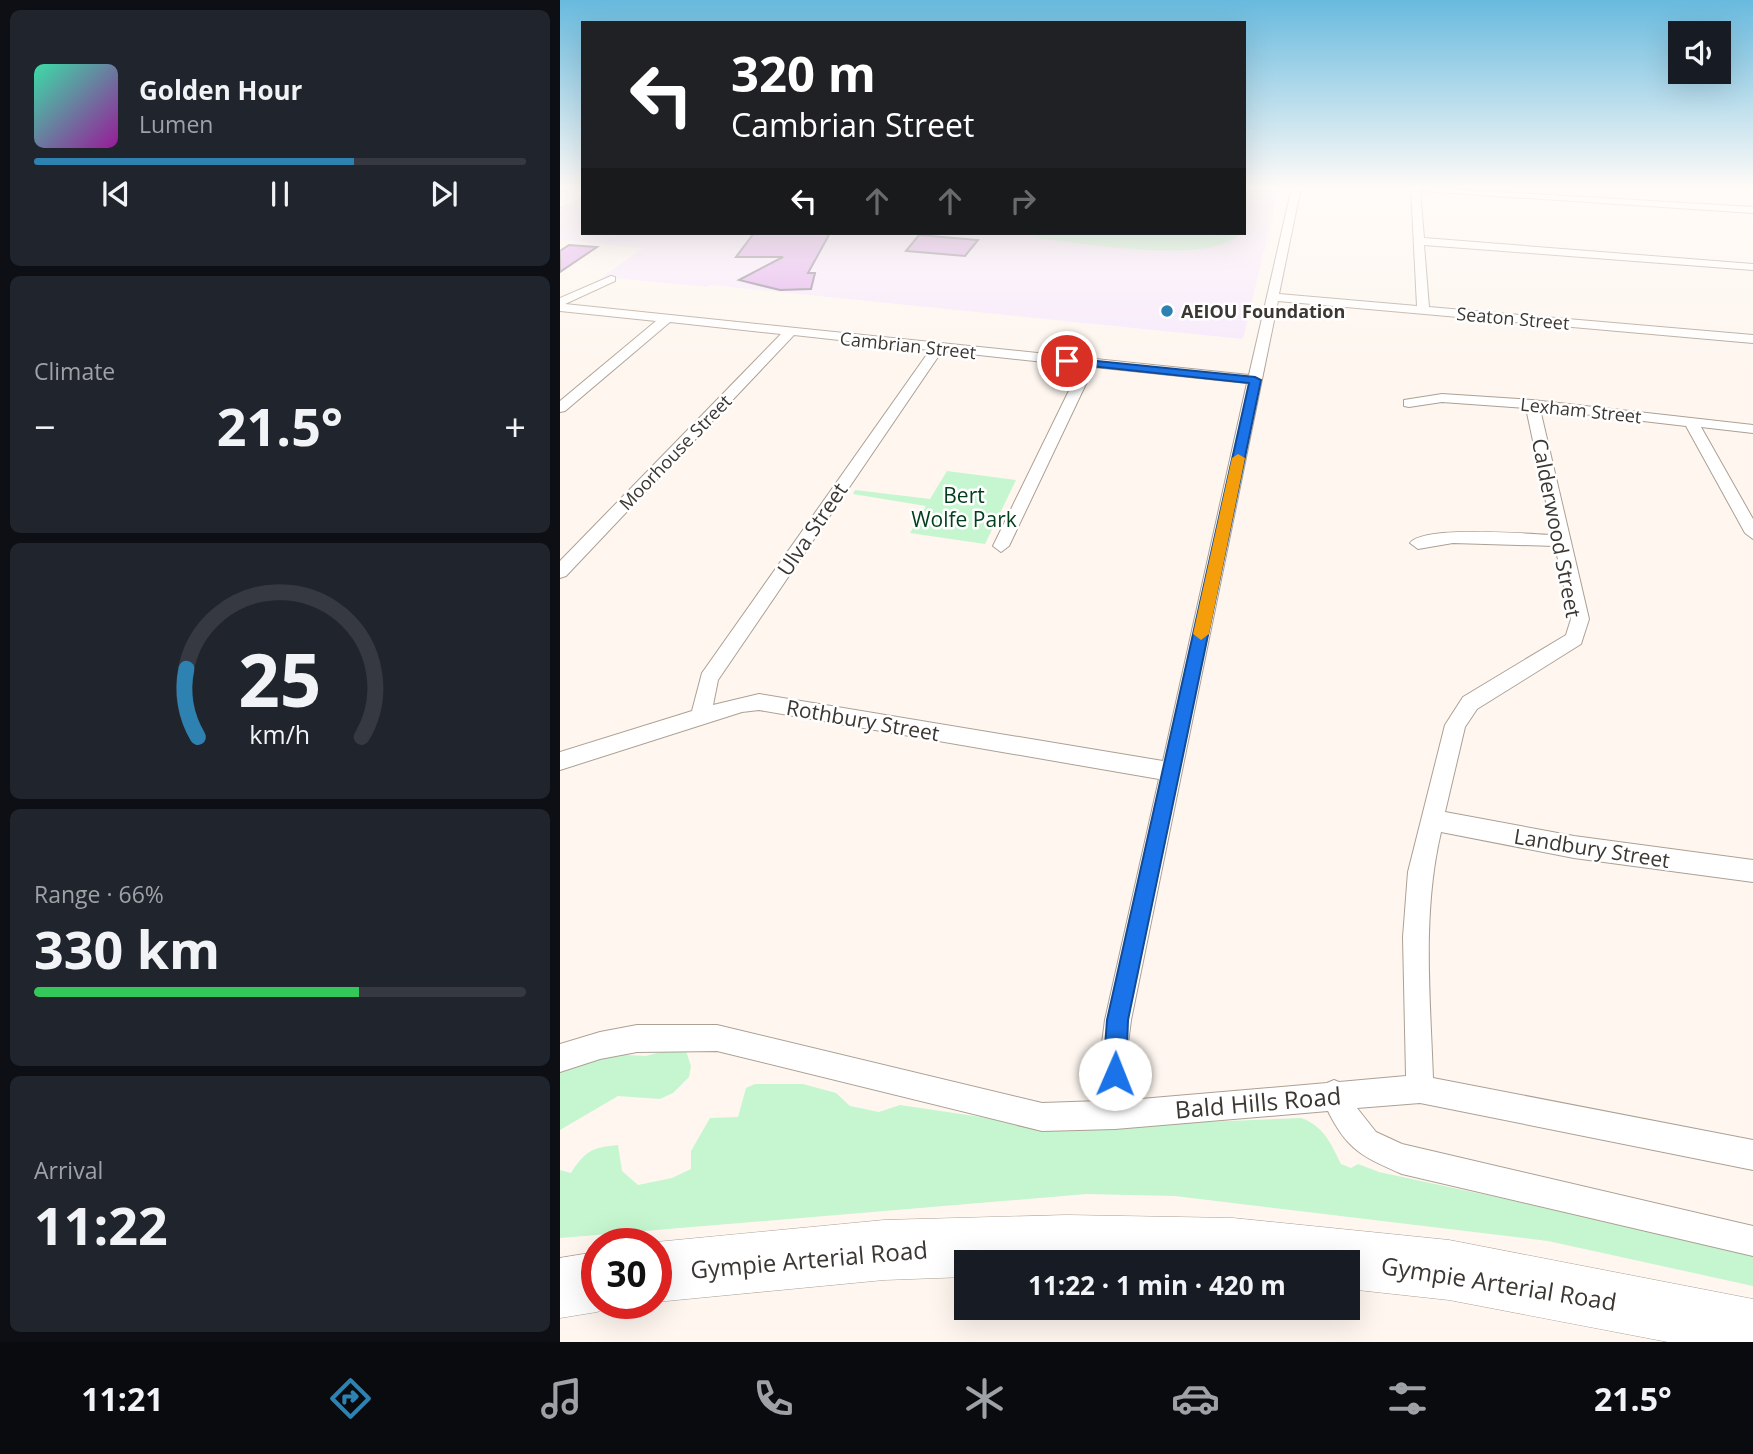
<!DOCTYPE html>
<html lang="en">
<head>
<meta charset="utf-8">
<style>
  body { margin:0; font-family:"Open Sans",sans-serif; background:#20242c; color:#f1f3f6; height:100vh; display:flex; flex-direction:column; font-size:26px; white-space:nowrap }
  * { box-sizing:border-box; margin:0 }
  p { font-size:23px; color:#9ea1a6 }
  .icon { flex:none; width:38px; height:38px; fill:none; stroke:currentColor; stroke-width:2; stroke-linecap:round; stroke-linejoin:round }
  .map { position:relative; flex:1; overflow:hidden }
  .sheet { display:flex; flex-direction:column; gap:10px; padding:10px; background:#0d0f14; width:560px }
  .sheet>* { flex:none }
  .banner { position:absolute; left:21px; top:21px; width:665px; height:214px; border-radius:0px; box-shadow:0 7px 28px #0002; background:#202124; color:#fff; overflow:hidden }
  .tools { position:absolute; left:1108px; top:21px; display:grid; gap:14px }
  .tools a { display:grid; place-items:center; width:63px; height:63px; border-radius:0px; background:#171b24; box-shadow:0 7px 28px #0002; font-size:35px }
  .speed { position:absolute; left:21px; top:1228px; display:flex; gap:14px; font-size:35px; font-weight:700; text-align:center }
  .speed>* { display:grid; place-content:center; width:91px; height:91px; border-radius:50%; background:#171b24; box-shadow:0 7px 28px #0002; line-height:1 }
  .speed .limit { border:10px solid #d22; background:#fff; color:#111 }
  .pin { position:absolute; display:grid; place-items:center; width:60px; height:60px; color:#fff; margin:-30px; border:4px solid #fff; border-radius:50%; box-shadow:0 2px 7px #0007 }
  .me { position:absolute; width:77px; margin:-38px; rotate:1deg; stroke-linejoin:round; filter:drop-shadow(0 0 5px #0008) }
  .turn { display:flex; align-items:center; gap:24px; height:147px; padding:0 35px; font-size:32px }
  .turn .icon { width:91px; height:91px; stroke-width:2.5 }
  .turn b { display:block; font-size:49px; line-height:60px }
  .lanes { display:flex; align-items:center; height:66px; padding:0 35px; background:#0003; justify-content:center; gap:35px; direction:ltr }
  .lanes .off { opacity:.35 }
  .big { font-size:52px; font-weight:700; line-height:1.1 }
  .sheet .tile { flex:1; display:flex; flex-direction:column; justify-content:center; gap:10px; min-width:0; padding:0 24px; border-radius:10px; background:#20242c }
  .sheet .dial { align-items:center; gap:0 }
  .dial svg { height:182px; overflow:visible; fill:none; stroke:#363941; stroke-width:7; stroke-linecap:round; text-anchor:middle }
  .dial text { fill:#f1f3f6; stroke:none }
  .song { display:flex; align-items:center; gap:21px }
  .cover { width:84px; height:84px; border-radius:10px; background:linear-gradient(135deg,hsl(160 70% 55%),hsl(300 70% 35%)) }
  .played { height:7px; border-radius:4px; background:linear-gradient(90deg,#2e82b2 65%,#363941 65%) }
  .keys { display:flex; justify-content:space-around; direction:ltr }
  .heat { display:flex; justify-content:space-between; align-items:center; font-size:38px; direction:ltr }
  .charge { height:10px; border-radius:5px; background:linear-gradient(90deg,#34c759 66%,#363941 0) }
  .trip { position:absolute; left:394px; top:1250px; width:406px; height:70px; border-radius:0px; background:#171b24; box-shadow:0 7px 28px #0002; font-weight:700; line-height:70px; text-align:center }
  .tabs { display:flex; height:112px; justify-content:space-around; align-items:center; background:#090b0e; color:#9ea1a6 }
  .tabs .icon { width:49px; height:49px }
  .tabs .selected { color:#2e82b2 }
  .tabs b { font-size:32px; color:#f1f3f6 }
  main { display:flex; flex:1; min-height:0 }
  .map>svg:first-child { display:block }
</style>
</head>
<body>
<main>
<section class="sheet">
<div class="tile">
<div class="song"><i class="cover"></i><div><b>Golden Hour</b><p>Lumen</p></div></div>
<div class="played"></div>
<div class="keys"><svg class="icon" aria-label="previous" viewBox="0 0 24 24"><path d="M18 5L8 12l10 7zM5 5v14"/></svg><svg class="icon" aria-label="pause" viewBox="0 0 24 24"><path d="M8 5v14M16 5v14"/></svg><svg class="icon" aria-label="next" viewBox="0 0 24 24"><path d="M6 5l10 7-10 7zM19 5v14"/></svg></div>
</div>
<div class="tile"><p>Climate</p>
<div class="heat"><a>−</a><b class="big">21.5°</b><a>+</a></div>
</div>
<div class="tile dial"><svg viewBox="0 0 100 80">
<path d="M14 69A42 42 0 1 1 86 69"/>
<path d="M14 69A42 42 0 0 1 9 39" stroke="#2e82b2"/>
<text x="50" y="56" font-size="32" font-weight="700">25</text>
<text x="50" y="72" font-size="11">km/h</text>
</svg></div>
<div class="tile"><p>Range · 66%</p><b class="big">330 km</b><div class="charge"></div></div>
<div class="tile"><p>Arrival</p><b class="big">11:22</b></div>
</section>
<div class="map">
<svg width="1193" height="1342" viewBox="0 0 1193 1342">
  <rect width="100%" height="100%" fill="#fef6ef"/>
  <path fill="#f6e8fc" d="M684 187H719L683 339 151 285 147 287 42 277 83 248 0 240V211L23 198V233H684Z"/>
  <path fill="#c5f6d0" d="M463 233H681C649 266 529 243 482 239Z
    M387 471 456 480 425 544 350 533 366 506 293 494 295 490 370 499Z
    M115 1048 126 1051 131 1066 129 1077 113 1093 100 1099 58 1096 0 1130V1066L47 1054 86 1056Z
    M195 1084H243L276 1093 290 1106 319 1112 340 1105 448 1121 520 1127 741 1118C764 1126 771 1144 781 1164L791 1168 798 1164 819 1172 1193 1252V1286L988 1241 615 1196 527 1194 0 1238V1170L11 1173C25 1151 33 1147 58 1145L62 1171 78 1185 112 1178 131 1169V1151L150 1118 178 1117 186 1088Z"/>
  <path fill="#e0aaed" stroke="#89808c" stroke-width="2" d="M194 233H270L248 273H255L251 289 220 290 179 280 223 257H176Z
    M359 235 418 240 405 256 346 251Z
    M9 245 37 247 0 272V251Z"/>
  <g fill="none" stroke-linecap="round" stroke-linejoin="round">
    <defs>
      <path id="street" d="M732 187H741L719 294 857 306 851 187 1193 207V213L860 191 864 238 1193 264V270L864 245 869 307 1193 335V343L718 301 571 1020 567 1051 569 1100 767 1083 774 1080 779 1082 846 1076 843 937 848 872 885 725 903 697 1006 635 1011 619 995 546 893 543 858 549 850 543C864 525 967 534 993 535L966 408 882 402 849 407 844 406V400L882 394 972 400 1193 425V433L1141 427 1193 519V539L1185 533 1126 426 980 409 1029 619 1021 644 917 709 905 727 885 812 1014 836 1193 860V882L1014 858 881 832C862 913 870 995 873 1078L1193 1140V1170L860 1103 797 1108 816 1132 842 1144 1193 1226V1256L842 1174C803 1157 787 1150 768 1111L555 1129 482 1131 157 1051 77 1052 40 1059 0 1072V1044L40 1032 77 1025H157L482 1103 541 1101V1051L545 1020 599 779 199 710 182 712 0 770V752L132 711 142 673 370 350 234 335 6 576 0 578V561L221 334 110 322 5 411 0 412V401L96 321 0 311V298L51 276 55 277V281L5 304 689 375ZM382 351 521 366 433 546 441 552 449 546 534 367 687 383 603 761 199 694 153 705 158 680Z"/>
      <path id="highway" d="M14 187H23V197L0 208V194Z
        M507 1215 673 1218 889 1240 1193 1299V1342H1108L889 1300 788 1289V1262H406V1277L324 1280 96 1302V1244H91L96 1242 324 1220Z
        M37 1252V1304H57L37 1312 0 1318V1258Z"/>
    </defs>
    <use href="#street" stroke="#aca095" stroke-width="2"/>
    <use href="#highway" stroke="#aca095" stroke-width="1"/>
    <use href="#street" fill="#fff" fill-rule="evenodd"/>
    <use href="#highway" fill="#fff" fill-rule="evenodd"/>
  </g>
  <linearGradient id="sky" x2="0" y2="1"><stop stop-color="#68bade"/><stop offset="0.5" stop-color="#fffbf8"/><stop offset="1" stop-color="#fffbf8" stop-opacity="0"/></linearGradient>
  <rect width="1193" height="374" fill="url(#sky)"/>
  <path fill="#1a73e8" stroke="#114b97" stroke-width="2" d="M507 358 695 377 701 380 568 1020 566 1074 563 1082 555 1085 547 1082 543 1074 547 1020 689 383 503 363V359Z"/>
  <path fill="#f59e0b" d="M678 454 685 458 649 634 641 640 633 634 672 458Z"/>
  <circle fill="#2e82b2" stroke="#fff" stroke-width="2.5" cx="607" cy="311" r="7"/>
  <g text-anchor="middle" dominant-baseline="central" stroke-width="5" stroke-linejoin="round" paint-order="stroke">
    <g font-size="18" font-weight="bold" fill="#3c3732" stroke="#fff" text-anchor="start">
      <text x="621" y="311">AEIOU Foundation</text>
    </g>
    <g font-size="18" fill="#3c3732" stroke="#fff">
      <text transform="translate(953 318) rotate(5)">Seaton Street</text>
      <text transform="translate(348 345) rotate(6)">Cambrian Street</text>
      <text transform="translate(1021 410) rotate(6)">Lexham Street</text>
      <text transform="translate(115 452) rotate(-46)">Moorhouse Street</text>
    </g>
    <g font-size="21" fill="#013e1b" stroke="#fff">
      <text x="404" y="495">Bert<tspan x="404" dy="24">Wolfe Park</tspan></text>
    </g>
    <g font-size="21" fill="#3c3732" stroke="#fff">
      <text transform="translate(997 528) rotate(79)">Calderwood Street</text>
      <text transform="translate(252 529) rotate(-56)">Ulva Street</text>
      <text transform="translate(303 720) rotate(10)">Rothbury Street</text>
      <text transform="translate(1032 848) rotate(9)">Landbury Street</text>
    </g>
    <g font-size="24" fill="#3c3732" stroke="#fff">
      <text transform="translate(698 1102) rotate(-5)">Bald Hills Road</text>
      <text transform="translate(249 1259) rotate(-5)">Gympie Arterial Road</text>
      <text transform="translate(939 1283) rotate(9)">Gympie Arterial Road</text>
    </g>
  </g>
</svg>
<div class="tools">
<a><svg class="icon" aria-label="sound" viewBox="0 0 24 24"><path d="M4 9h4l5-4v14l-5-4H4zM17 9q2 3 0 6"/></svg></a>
</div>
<div class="speed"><div class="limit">30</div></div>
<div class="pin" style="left:507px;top:361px;background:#d93025"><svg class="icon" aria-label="arrive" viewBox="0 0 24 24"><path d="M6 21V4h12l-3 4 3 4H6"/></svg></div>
<svg class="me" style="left:555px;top:1074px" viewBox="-20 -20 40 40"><circle r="19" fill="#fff"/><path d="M0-13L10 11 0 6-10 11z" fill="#1a73e8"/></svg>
<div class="trip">11:22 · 1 min · 420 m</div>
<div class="banner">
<div class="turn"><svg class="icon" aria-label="left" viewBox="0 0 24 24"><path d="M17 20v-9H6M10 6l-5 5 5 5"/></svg><div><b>320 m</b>Cambrian Street</div></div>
<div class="lanes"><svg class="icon" aria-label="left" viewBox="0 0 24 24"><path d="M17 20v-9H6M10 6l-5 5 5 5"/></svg><svg class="icon off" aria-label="ahead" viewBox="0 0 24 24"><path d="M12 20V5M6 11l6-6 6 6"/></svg><svg class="icon off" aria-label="ahead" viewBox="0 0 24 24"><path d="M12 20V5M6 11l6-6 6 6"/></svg><svg class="icon off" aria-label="right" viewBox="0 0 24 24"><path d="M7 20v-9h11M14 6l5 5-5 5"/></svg></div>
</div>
</div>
</main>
<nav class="tabs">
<b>11:21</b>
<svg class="icon selected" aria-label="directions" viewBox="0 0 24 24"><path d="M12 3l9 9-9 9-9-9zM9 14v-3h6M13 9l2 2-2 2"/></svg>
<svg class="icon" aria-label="music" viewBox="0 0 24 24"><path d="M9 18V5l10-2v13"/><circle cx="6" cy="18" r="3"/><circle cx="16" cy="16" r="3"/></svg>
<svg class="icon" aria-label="phone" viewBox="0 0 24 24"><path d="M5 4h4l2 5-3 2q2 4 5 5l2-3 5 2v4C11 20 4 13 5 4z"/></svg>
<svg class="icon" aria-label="climate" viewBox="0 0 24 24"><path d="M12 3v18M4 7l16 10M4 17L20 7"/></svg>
<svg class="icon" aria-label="car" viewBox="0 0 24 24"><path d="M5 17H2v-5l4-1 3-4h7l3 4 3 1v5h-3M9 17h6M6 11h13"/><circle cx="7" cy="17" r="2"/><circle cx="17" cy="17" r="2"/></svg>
<svg class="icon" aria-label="filters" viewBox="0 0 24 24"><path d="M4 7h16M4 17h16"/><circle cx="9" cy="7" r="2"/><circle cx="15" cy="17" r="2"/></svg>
<b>21.5°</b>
</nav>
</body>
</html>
